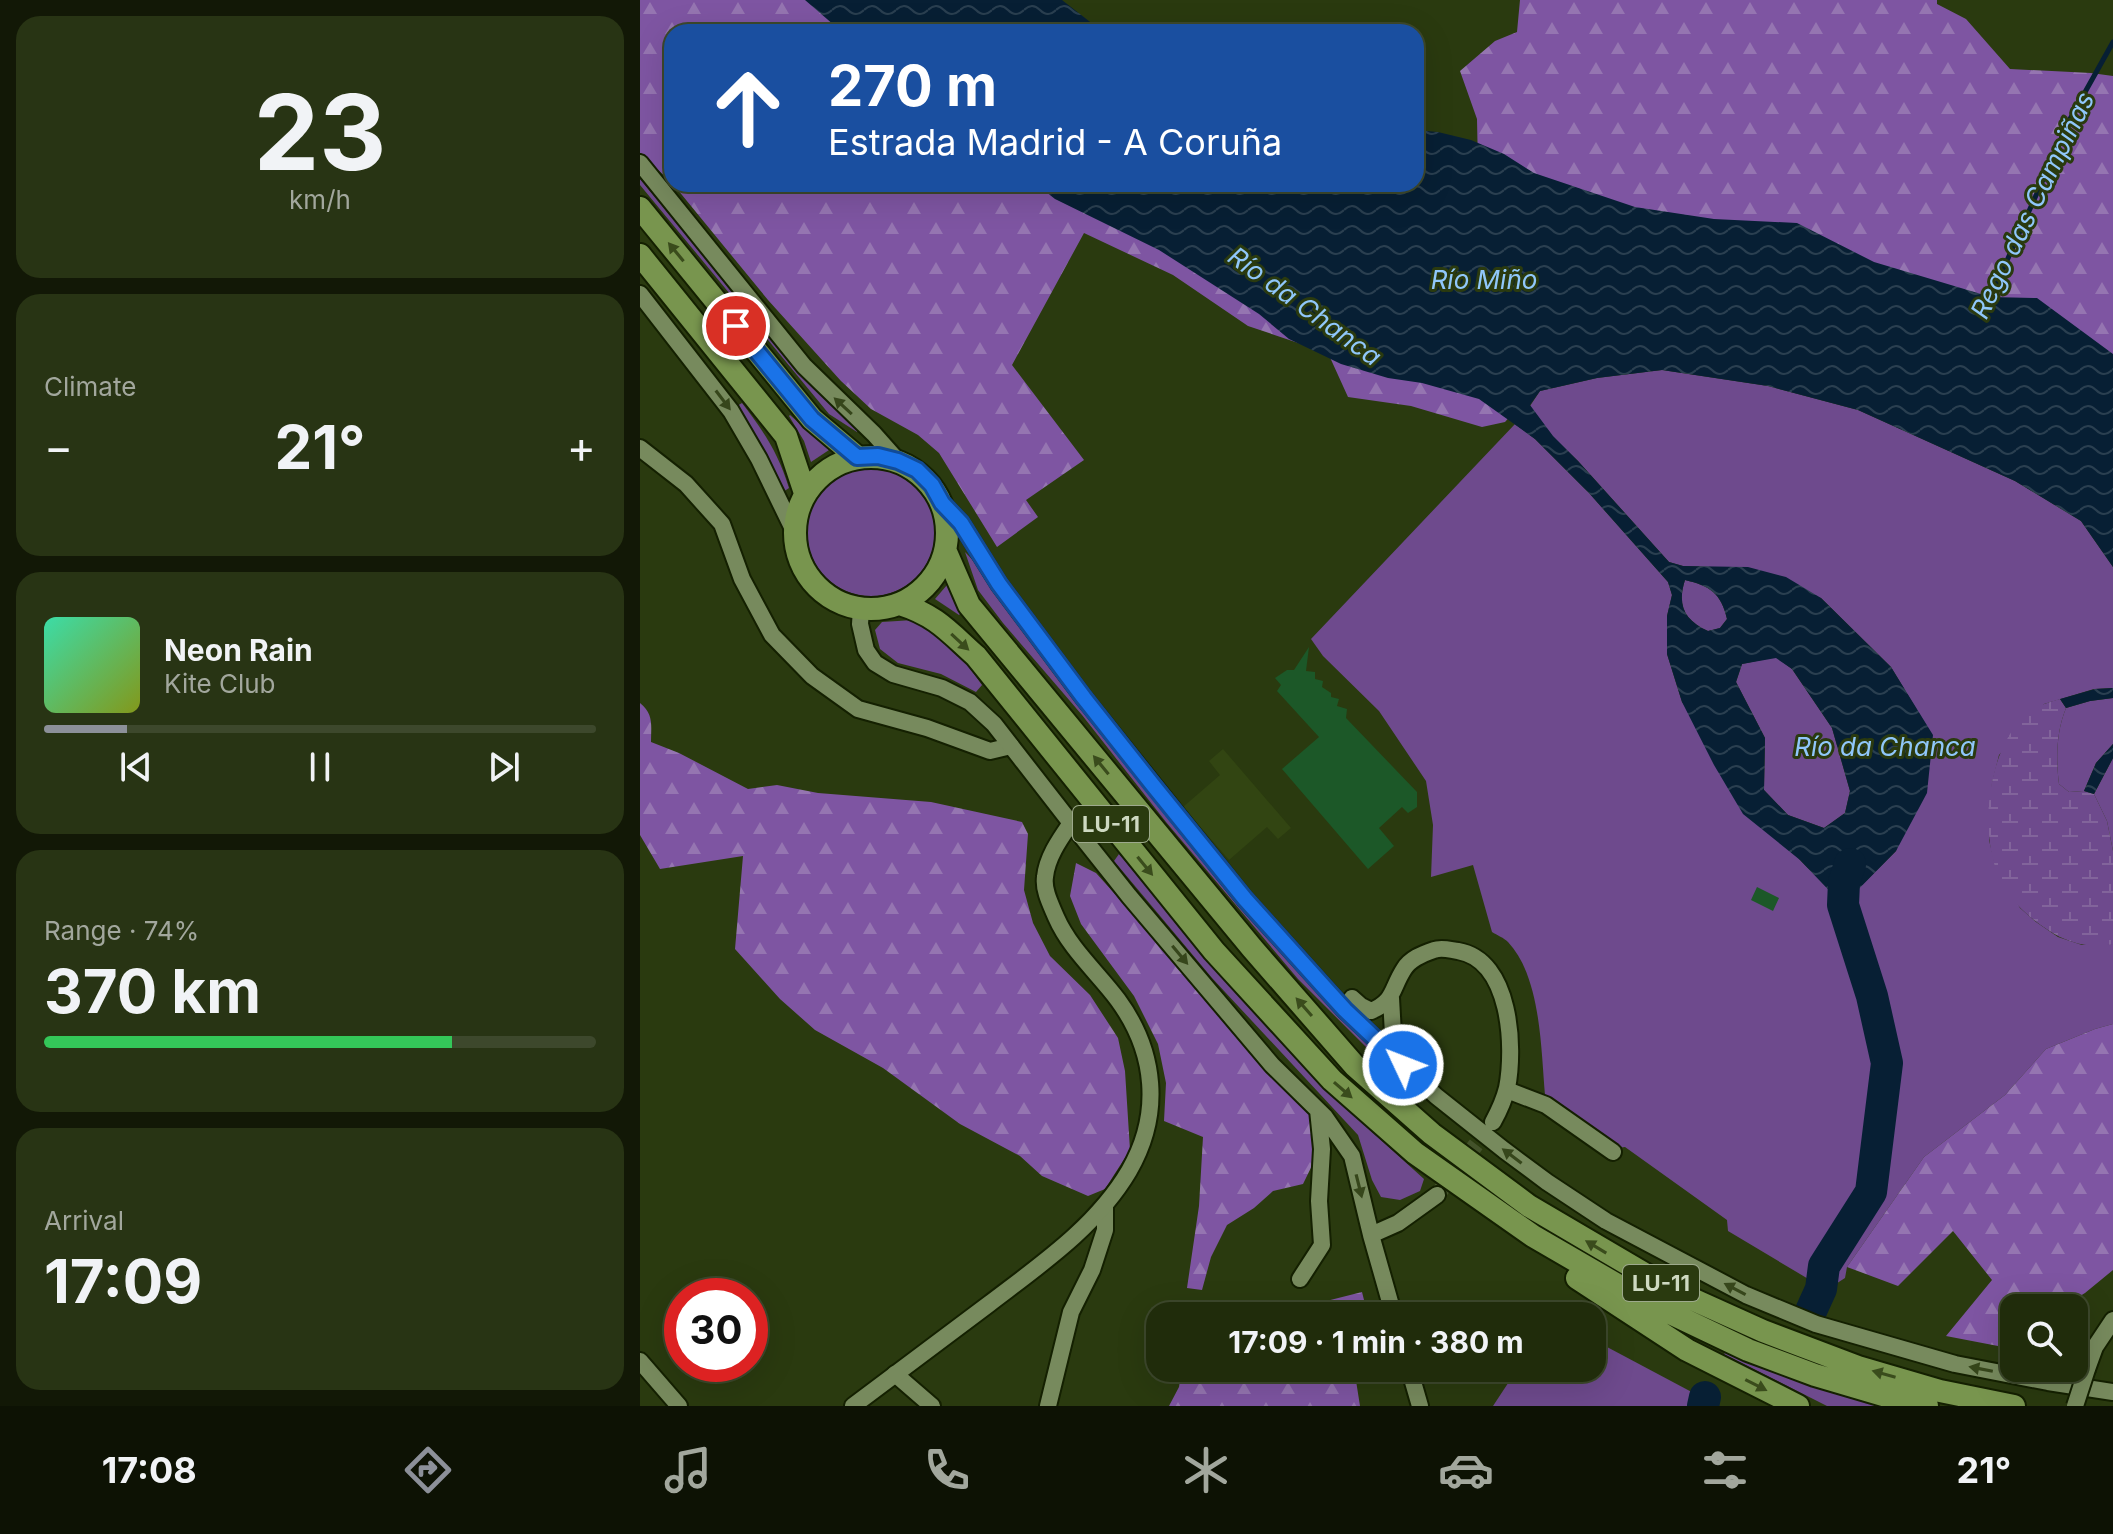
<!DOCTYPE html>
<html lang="en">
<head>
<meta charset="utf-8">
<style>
  body { margin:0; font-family:Inter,sans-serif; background:#283414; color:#f1f3f6; height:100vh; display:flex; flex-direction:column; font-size:30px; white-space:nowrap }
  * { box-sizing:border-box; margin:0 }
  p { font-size:26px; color:#a2a79d }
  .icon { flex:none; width:44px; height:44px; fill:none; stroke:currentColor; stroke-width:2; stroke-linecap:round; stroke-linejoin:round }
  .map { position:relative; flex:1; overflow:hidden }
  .details { display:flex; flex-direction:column; gap:16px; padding:16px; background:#121806; width:640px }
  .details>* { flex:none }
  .hud { position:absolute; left:24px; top:24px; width:760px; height:168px; border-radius:24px; box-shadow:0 8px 32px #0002,0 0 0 2px #3d482c; background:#1a4fa0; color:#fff; overflow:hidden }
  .fabs { position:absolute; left:1360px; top:1294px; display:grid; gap:16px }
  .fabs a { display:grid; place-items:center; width:88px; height:88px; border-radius:16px; background:#202c0b; box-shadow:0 8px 32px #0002,0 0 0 2px #3d482c; font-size:40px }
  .speed { position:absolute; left:24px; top:1278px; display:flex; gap:16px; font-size:40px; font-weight:700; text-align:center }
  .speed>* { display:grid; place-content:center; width:104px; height:104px; border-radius:50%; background:#202c0b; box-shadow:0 8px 32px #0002,0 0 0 2px #3d482c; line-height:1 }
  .speed .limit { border:12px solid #d22; background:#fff; color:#111 }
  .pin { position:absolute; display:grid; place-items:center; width:68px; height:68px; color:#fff; margin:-34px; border:4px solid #fff; border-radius:50%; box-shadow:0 2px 8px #0007 }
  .me { position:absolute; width:88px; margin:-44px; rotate:313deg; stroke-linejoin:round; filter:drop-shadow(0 0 6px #0008) }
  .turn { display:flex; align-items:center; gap:28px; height:168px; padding:0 32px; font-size:36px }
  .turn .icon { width:104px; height:104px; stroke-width:2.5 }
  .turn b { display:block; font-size:56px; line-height:68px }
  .big { font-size:60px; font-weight:700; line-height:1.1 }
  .details .widget { flex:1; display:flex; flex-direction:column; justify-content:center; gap:12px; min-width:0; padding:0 28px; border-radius:24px; background:#283414 }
  .details .dial { align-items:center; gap:0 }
  .dial b { font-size:104px; line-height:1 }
  .song { display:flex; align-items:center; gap:24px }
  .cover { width:96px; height:96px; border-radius:12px; background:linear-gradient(135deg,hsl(160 70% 55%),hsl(70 70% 35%)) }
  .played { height:8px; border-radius:4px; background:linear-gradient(90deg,#8c9099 15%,#3d482c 15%) }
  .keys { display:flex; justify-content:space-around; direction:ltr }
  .heat { display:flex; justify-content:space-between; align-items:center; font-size:44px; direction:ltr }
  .charge { height:12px; border-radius:6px; background:linear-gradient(90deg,#34c759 74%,#3d482c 0) }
  .trip { position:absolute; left:506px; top:1302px; width:460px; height:80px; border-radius:24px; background:#202c0b; box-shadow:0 8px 32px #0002,0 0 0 2px #3d482c; font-weight:700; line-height:80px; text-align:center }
  .dock { display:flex; height:128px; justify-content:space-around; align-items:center; background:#0d1204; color:#a2a79d }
  .dock .icon { width:56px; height:56px }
  .dock .active { color:#8c9099 }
  .dock b { font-size:36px; color:#f1f3f6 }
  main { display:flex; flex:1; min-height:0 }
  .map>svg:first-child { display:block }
</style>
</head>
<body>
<main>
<section class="details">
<div class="widget dial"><b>23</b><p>km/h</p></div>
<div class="widget"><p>Climate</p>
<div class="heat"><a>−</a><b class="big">21°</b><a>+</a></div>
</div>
<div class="widget">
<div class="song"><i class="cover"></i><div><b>Neon Rain</b><p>Kite Club</p></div></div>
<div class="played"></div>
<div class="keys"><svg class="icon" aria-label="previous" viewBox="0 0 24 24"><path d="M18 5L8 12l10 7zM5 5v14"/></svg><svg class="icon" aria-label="pause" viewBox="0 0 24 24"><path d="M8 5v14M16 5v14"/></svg><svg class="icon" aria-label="next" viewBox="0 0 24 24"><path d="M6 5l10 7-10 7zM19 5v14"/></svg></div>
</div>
<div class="widget"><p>Range · 74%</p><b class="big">370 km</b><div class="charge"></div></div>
<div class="widget"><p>Arrival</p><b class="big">17:09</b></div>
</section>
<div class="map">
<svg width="1473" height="1406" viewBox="0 0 1473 1406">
  <defs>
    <pattern id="forest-firs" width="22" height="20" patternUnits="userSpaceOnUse" patternTransform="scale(2)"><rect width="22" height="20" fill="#7e55a2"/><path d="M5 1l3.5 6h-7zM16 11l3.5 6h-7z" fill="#9575b1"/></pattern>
    <pattern id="wetland-marsh" width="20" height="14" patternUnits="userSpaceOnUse" patternTransform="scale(2)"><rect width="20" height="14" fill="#6e4a8d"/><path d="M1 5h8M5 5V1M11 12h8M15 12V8" fill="none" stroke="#82649b"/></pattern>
    <pattern id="water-waves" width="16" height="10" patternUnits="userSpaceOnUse" patternTransform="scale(2)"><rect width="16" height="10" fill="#071f34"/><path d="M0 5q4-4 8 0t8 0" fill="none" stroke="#2a3f50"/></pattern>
  </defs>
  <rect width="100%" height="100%" fill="#2a3a0f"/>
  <path fill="#324512" d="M583 749 651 828 638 839 627 827 589 860 543 807 580 775 569 761Z"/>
  <path fill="#6e4a8d" d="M0 179 119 321 218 427 217 432 189 414 0 185Z
    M1022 370 1128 386 1218 410 1375 481 1441 521 1473 567V688L1454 689 1404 704 1359 755 1352 783 1349 840 1355 865 1380 908 1396 922 1418 937 1442 945 1473 944V1024L1455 1029 1406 1049 1365 1095 1284 1157 1207 1267 1205 1278 1191 1287 1170 1280 1088 1231 1087 1220 985 1147 977 1148 905 1095C901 1049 901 977 868 942 864 938 857 935 852 932L833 865 791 877 793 825 786 781 739 711 683 656 671 639 875 424 895 439 949 493 1028 582 1032 595 1027 616V654L1042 702 1160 860 1203 904 1256 851 1292 735 1251 667 1181 598 1071 567 1043 566 1029 562 938 461 913 437 890 406 900 391 957 378Z
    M102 403C124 432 138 452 149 488L143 492 97 406Z
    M150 415 189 450 171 462 164 441 149 416Z
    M167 532a64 64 0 1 1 128 0a64 64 0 1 1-128 0Z
    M325 552 348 576 624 929 731 1046 729 1050 658 979 526 822 442 715 363 623 338 590Z
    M1045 580C1070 586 1081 593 1087 619L1080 628 1068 631C1044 620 1037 605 1045 580Z
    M307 585 322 612 319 615 295 599Z
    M273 620 297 632 322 657 342 685 336 692 301 674 258 663 240 649 235 630 242 622Z
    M1136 657 1152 669 1192 728 1210 791 1205 813 1184 828 1148 815 1124 790 1125 738 1096 682 1102 664Z
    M1473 698V744L1456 763 1444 791 1429 792 1419 784C1416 760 1416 732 1426 708L1450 701Z
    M1473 758V851L1467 821 1454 794Z
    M479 854 620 1019 710 1112 784 1179 780 1191 760 1200 741 1197 732 1180 718 1135 572 978 474 861Z
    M952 1339 1078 1406H853L878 1368H952Z
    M1086 1352 1197 1392 1252 1406H1187L1084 1354Z"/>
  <path fill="url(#forest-firs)" d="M0 0H167L205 32H32V182L0 155Z
    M880 0H1297V4L1326 19 1370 69 1451 73 1473 76V362L838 167 837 119 820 71 855 41 877 32Z
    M33 184H413L879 406 865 422 842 427 771 406 708 397 688 353 608 326 533 275 444 233 372 365 444 460 386 500 398 517 357 547 299 453 278 435 231 409 201 381 128 300Z
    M0 703C14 714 11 726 11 742L39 753 108 789 137 785 178 793 291 802 382 822 388 834 384 890 393 923 410 956 450 995 478 1038 485 1071 490 1150 465 1189 448 1196 402 1176 380 1156 320 1124 243 1068 175 1030 140 999 95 949 103 856 20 869 0 835Z
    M436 863 456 873 687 1129 688 1133 663 1184 633 1191 614 1208 587 1225 571 1257 562 1290 547 1288 559 1206 563 1137 524 1121 526 1083 518 1044 494 996 441 924 430 896Z
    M1473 1024V1270L1445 1293 1420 1308H1374V1336L1358 1346 1306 1336 1352 1280 1313 1231 1258 1286 1207 1267 1284 1157 1365 1095 1406 1049 1455 1029Z
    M722 1292 728 1316H627Z
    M542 1368H714L720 1406H529L539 1387Z"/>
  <path fill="url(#wetland-marsh)" d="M1420 699 1426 708C1416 732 1416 760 1419 784L1429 792 1444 791 1454 794 1467 821 1473 851V944C1451 949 1427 943 1408 930 1391 919 1375 905 1364 887 1337 843 1345 749 1387 714 1396 706 1409 702 1420 699Z"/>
  <path fill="url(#water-waves)" fill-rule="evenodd" d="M165 0H422L463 32H202Z
    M776 130 798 132 831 140 864 154 894 173 995 207 1074 219 1157 223 1234 262 1351 297 1397 298 1473 354V567L1441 521 1375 481 1218 410 1128 386 1022 370 957 378 900 391 890 405 913 436 938 461 1029 562 1043 566 1108 567 1146 577 1181 598 1251 667 1293 735 1287 793 1256 851 1203 905 1160 860 1103 814 1074 765 1042 702 1027 654V616L1032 595 1028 582 949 493 895 439 839 399 782 383 748 378 701 364 649 339 619 314 519 250 415 199 396 184H776ZM1045 580C1070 586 1081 593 1087 619L1080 628 1068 631C1044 620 1037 605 1045 580ZM1136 658 1152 669 1192 728 1210 791 1205 813 1184 828 1148 815 1124 790 1125 738 1096 682 1102 664Z
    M1473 688V698L1450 701 1426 708 1420 699 1455 689Z
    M1473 744V758L1454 794 1444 791 1456 763Z"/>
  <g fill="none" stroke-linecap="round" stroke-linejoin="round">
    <path stroke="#071f34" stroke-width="5" d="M1349 301 1430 119 1473 42"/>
    <path stroke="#071f34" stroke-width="32" d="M1171 1311 1181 1289 1184 1266 1231 1192 1247 1063 1232 996 1203 905 1204 882 1210 864
      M1063 1406 1065 1397"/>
  </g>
  <path fill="#1c5828" d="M669 647 666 671 675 672V679L683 681 682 687 691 693V697L699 699 697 706 707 709 706 718 777 792V807L768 813 762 807 739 828 754 846 728 869 642 769 679 737 637 691 641 685 635 678 647 670H654Z
    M1117 887 1139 898 1133 911 1111 900Z"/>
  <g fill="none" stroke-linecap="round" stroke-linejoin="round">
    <path stroke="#43522a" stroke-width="16" stroke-dasharray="16 8" stroke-linecap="butt" d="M797 1195 852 1124"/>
    <defs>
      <path id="minor" d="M0 163 164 366 234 434 258 461
        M0 294 91 411 119 459 154 531
        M0 448 46 484 82 524 102 579 132 635 172 676 218 709 287 728 350 751 371 746
        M302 503 321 523 359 584 444 698 605 899 705 1010 796 1096 864 1150 907 1182 966 1221 1106 1295 1176 1324 1315 1364 1408 1382 1473 1392
        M431 823 489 896 632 1065 685 1117 712 1156 731 1235 754 1316
        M751 998 753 1034 762 1064
        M705 1010 712 998 721 1006 731 1011C755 1001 751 989 764 969 770 959 782 954 794 950 802 947 810 950 818 951 871 960 875 1047 867 1088 864 1100 859 1111 853 1122
        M867 1090 906 1105 973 1152
        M731 1235 758 1223 797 1195
        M660 1279 682 1245 679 1201 682 1149 678 1110
        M769 1368 780 1406
        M255 1374 292 1406
        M408 1406 431 1312 452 1270 465 1230V1205"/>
      <path id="tertiary" d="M0 1361 39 1406
        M1447 1369 1455 1347 1473 1320
        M213 1406C258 1372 303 1338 349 1304 400 1265 456 1227 489 1171 522 1114 516 1052 478 1000 457 972 430 949 416 917 411 905 403 890 405 877 407 857 420 839 431 823L354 724 330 702 302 688 253 674 235 663 226 650 220 624 221 609"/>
      <path id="trunk" d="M0 208 172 419 217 457
        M0 255 146 436 165 493
        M155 533a76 76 0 1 1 152 0a76 76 0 1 1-152 0Z
        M306 552 329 605 612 948 715 1066 792 1134 889 1206 1032 1290 1123 1331 1218 1367 1300 1391 1374 1406
        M260 604C297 616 308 631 336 656L574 951 692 1080 775 1153 893 1236 1005 1301 1108 1350 1175 1375 1260 1400 1287 1406
        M937 1278 1047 1350 1158 1406"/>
    </defs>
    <use href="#minor" stroke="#142001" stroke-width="20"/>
    <use href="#tertiary" stroke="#142001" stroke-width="20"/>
    <use href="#trunk" stroke="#142001" stroke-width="26"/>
    <use href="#minor" stroke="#778a5d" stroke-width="16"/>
    <use href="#tertiary" stroke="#778a5d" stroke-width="16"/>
    <use href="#trunk" stroke="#78954e" stroke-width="22"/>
    <defs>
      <path id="tertiary-bridge" d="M1435 1406 1447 1369"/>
    </defs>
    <use href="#tertiary-bridge" stroke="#142001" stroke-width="20" stroke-linecap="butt"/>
    <use href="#tertiary-bridge" stroke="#778a5d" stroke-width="16"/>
  </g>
  <defs><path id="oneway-solid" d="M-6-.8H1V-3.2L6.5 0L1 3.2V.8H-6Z" transform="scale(2)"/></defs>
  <g fill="#3a4c1c">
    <use href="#oneway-solid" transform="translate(36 252) rotate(-129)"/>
    <use href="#oneway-solid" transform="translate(320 642) rotate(43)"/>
    <use href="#oneway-solid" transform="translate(461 765) rotate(-129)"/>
    <use href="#oneway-solid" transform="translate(505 866) rotate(51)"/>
    <use href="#oneway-solid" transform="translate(664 1007) rotate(-131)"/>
    <use href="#oneway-solid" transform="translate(703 1090) rotate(41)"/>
    <use href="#oneway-solid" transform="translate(956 1247) rotate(-149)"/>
    <use href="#oneway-solid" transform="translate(1244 1374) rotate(-164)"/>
    <use href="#oneway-solid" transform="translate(1116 1385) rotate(27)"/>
  </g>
  <g fill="#36461b">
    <use href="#oneway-solid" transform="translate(83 400) rotate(53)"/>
    <use href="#oneway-solid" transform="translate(203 406) rotate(-137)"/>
    <use href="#oneway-solid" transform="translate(540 955) rotate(50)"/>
    <use href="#oneway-solid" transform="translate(872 1156) rotate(-143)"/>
    <use href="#oneway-solid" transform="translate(719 1186) rotate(76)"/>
    <use href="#oneway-solid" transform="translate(1095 1289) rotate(-152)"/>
    <use href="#oneway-solid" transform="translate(1341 1369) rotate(-169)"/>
  </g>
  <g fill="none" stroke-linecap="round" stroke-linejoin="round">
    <defs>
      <path id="route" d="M96 326 172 419 217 457 238 456 258 461 277 470 292 485 302 503 321 523 359 584 444 698 512 784 605 899 685 988 705 1010 763 1065"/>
    </defs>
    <use href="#route" stroke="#114b97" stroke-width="20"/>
    <use href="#route" stroke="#1a73e8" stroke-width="14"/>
  </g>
  <g text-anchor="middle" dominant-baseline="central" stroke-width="6" stroke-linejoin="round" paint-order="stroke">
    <g fill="#2a3a0f" stroke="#9da98c" stroke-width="2">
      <rect x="433" y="806" width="76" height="36" rx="6"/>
      <rect x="983" y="1265" width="76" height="36" rx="6"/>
    </g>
    <g font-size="22" font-weight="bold" fill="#ced9c1">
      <text x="471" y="824">LU-11</text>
      <text x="1021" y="1283">LU-11</text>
    </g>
    <g font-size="26" font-style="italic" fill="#90c7fa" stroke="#2a3a0f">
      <text transform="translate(1392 205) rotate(-64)">Rego das Campiñas</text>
      <text x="844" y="279">Río Miño</text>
      <text transform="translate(665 306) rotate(36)">Río da Chanca</text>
      <text x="1245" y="746">Río da Chanca</text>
    </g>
  </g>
</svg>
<div class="fabs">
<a><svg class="icon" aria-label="search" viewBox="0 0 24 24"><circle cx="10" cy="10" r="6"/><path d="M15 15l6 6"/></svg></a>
</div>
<div class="speed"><div class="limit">30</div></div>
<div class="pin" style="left:96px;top:326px;background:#d93025"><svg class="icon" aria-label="arrive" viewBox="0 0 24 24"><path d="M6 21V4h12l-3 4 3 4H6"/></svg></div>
<svg class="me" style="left:763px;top:1065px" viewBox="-20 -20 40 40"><circle r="17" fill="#1a73e8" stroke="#fff" stroke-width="3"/><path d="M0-11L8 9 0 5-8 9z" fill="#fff"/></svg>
<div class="trip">17:09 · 1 min · 380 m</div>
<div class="hud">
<div class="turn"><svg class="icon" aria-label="ahead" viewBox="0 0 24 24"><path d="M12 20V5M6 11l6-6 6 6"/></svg><div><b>270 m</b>Estrada Madrid - A Coruña</div></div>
</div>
</div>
</main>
<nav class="dock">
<b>17:08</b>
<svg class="icon active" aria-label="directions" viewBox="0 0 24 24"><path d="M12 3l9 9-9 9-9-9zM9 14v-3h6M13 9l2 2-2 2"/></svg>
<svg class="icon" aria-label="music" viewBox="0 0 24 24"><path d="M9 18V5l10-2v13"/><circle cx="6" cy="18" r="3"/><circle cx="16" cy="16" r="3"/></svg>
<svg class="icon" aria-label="phone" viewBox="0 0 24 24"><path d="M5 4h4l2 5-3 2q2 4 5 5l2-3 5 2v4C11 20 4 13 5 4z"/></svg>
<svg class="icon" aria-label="climate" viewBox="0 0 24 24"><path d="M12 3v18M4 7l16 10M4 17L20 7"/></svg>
<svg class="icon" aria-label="car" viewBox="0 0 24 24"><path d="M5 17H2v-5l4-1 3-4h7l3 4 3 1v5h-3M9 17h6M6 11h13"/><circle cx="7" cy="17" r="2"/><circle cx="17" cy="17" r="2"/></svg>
<svg class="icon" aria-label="filters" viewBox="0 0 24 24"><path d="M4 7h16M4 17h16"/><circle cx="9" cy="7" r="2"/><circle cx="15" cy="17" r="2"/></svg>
<b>21°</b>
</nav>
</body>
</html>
